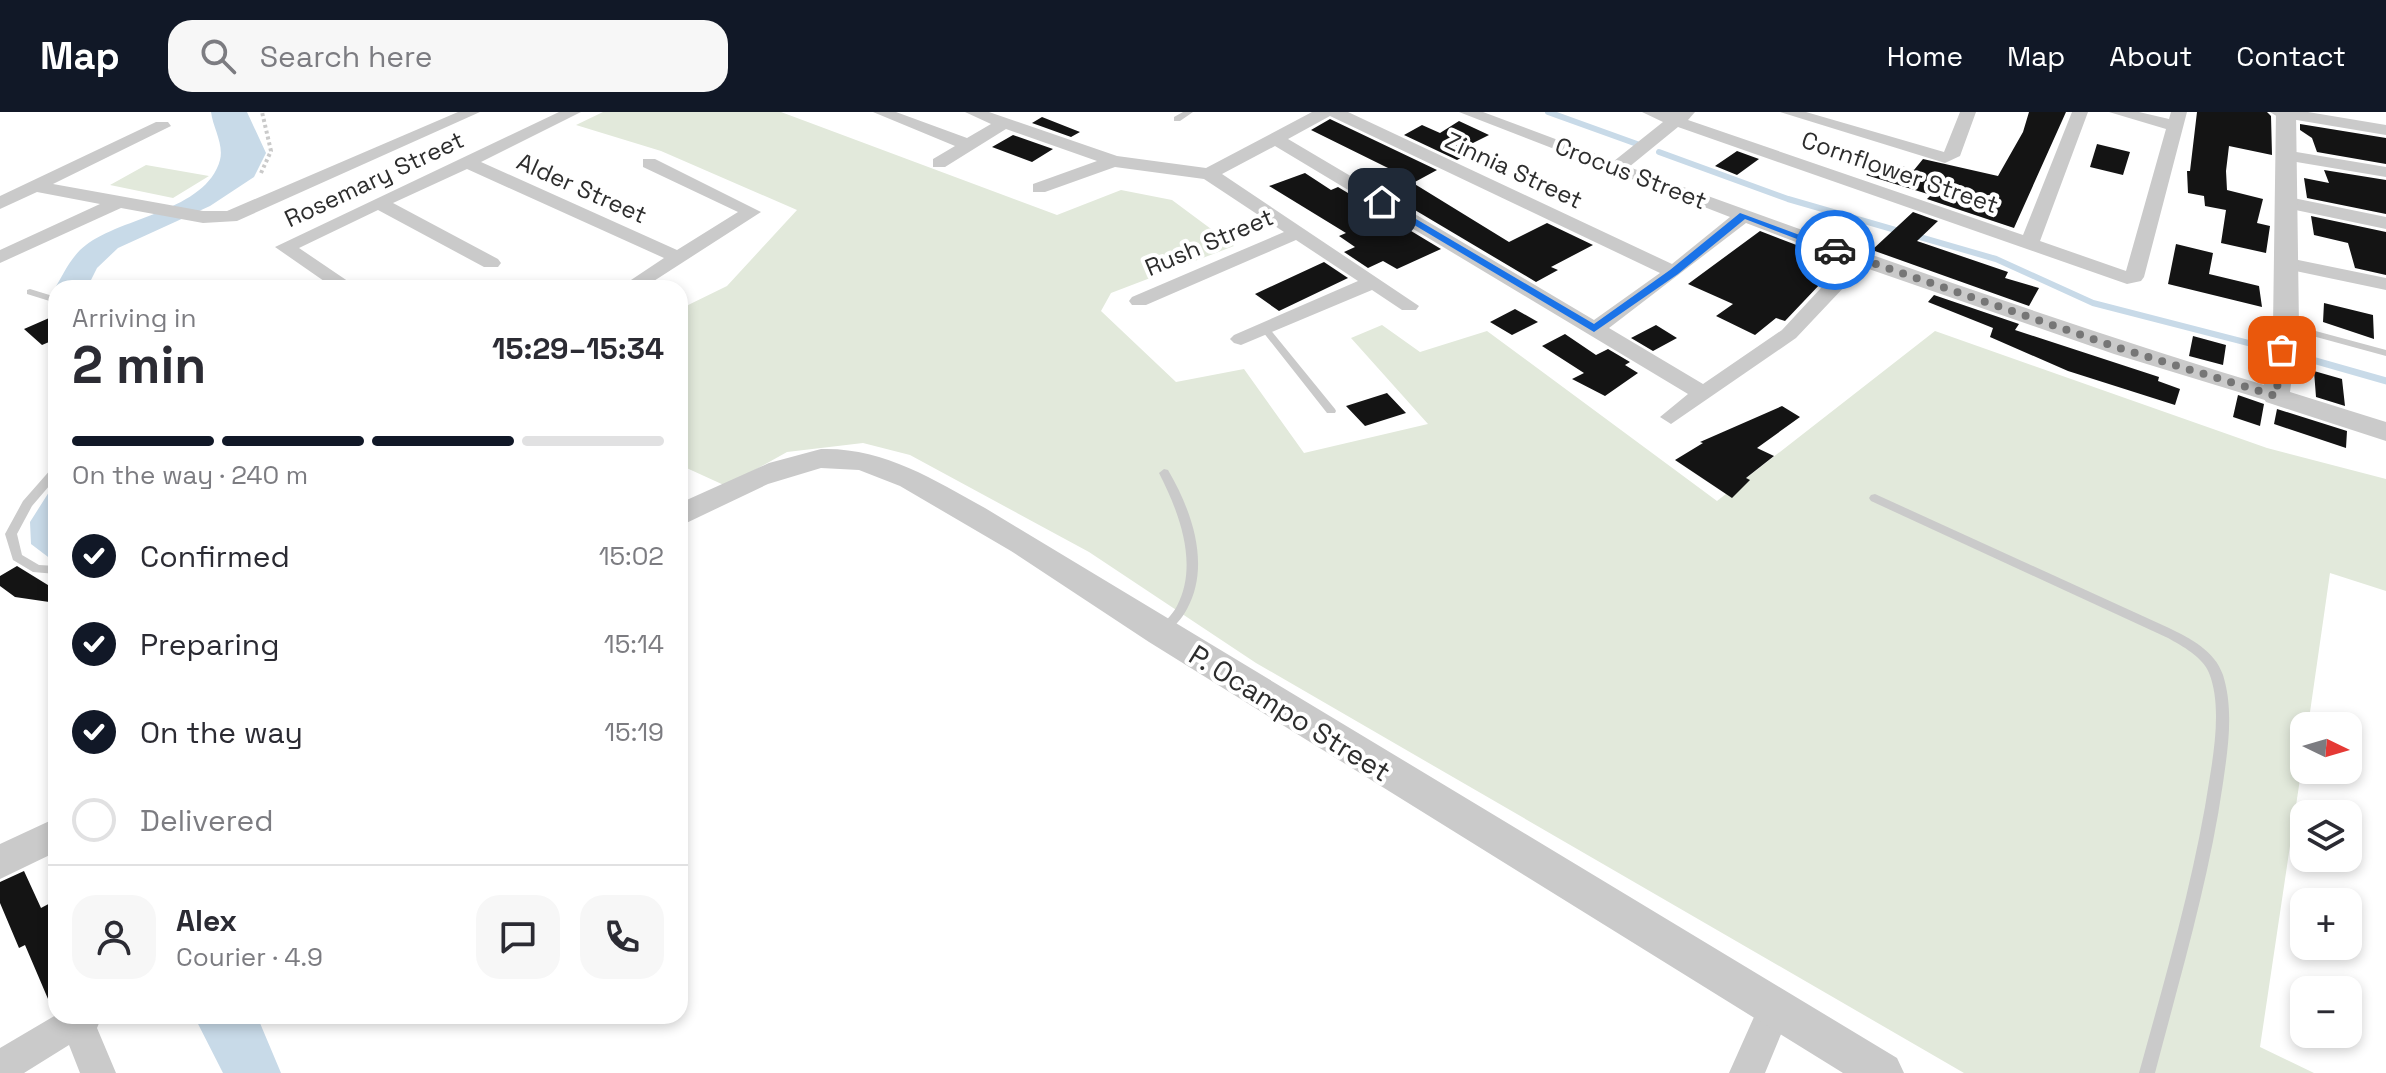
<!DOCTYPE html>
<html lang="en">
<head>
<meta charset="utf-8">
<style>
	:root { --surface:#fff; --page:#f7f7f7; --text:#2b2b33; --muted:#7c7c81; --line:#e1e1e2; --accent:#111827 }
	body { margin:0; font-family:"Space Grotesk",sans-serif; background:var(--page); color:var(--text); height:100vh; display:flex; flex-direction:column; font-size:30px; white-space:nowrap }
	* { box-sizing:border-box; margin:0 }
	p { font-size:26px; color:var(--muted) }
	.icon { flex:none; width:44px; height:44px; fill:none; stroke:currentColor; stroke-width:2; stroke-linecap:round; stroke-linejoin:round }
	.map { position:relative; flex:1; overflow:hidden }
	.details { position:absolute; left:48px; top:168px; width:640px; height:744px; display:flex; flex-direction:column; background:var(--surface); border-radius:24px; box-shadow:0 4px 12px #0003 }
	.details>* { flex:none }
	.needle { width:52px; rotate:95deg }
	.fabs { position:absolute; left:2290px; top:600px; display:grid; gap:16px }
	.fabs a { display:grid; place-items:center; width:72px; height:72px; border-radius:16px; background:var(--surface); box-shadow:0 4px 12px #0003; font-size:40px }
	.pin { position:absolute; display:grid; place-items:center; width:68px; height:68px; color:#fff; margin:-34px; border-radius:16px; box-shadow:0 4px 12px #0006 }
	.courier { position:absolute; display:grid; place-items:center; width:80px; height:80px; margin:-40px; border:6px solid #1a73e8; border-radius:50%; background:#fff; color:#222; box-shadow:0 2px 10px #0007 }
	.summary em { font-style:normal; font-weight:700 }
	.summary div { display:flex; flex-direction:column-reverse }
	.summary { display:flex; align-items:center; justify-content:space-between; height:136px; padding:0 24px }
	h1 { font-size:52px; font-weight:700; line-height:60px }
	.bar { display:grid; grid-template-columns:repeat(4,1fr); gap:12px 8px; align-content:center; height:96px; padding:0 24px }
	.bar i { height:10px; border-radius:6px; background:var(--line) }
	.bar .on { background:var(--accent) }
	.bar p { grid-column:span 4 }
	.line { display:flex; align-items:center; gap:20px; padding:0 24px; border-top:2px solid var(--line) }
	.line div { flex:1 }
	.round { display:grid; place-items:center; flex:none; width:84px; height:84px; border-radius:24px; background:var(--page) }
	ol { padding:0 24px; list-style:none }
	li { display:flex; align-items:center; gap:24px; height:88px }
	li p { margin-inline-start:auto }
	li .icon { padding:8px; border-radius:50%; background:var(--accent); color:#fff; stroke-width:4 }
	li:last-child { color:var(--muted) }
	li i { width:44px; height:44px; border:4px solid var(--line); border-radius:50% }
	header { display:flex; align-items:center; gap:48px; box-sizing:border-box; height:112px; padding:0 40px; background:var(--accent); color:#fff }
	header strong { font-size:38px }
	nav { display:flex; gap:44px; margin-inline-start:auto; font-size:28px }
	.search { width:560px; height:72px; background:var(--page); display:flex; align-items:center; gap:20px; box-sizing:border-box; padding:0 28px; border-radius:24px; color:var(--muted); font-size:30px }
	.map>svg:first-child { display:block }
	.green { fill:#e2e9db }
	.water { fill:#c8dae8 }
	.lines { fill:none; stroke-linecap:round; stroke-linejoin:round }
	.stream-far1 { stroke:#c8dae8; stroke-width:6 }
	.stream { stroke:#c8dae8; stroke-width:7 }
	.building { fill:#141414 }
	.path { stroke:#cacaca; stroke-width:4; stroke-dasharray:3 3; stroke-linecap:butt }
	.service { fill:#cacaca; fill-rule:evenodd }
	.minor { fill:#cacaca; fill-rule:evenodd }
	.tertiary { fill:#cacaca; fill-rule:evenodd }
	.route { fill:#1a73e8 }
	.done { stroke:#767676; stroke-width:8; stroke-dasharray:0 14.4 }
	.labels { text-anchor:middle; dominant-baseline:central; stroke-width:8; stroke-linejoin:round; paint-order:stroke }
	.far-street-label { font-size:24px; fill:#2d2d2d; stroke:#fff }
	.street-label { font-size:28px; fill:#2d2d2d; stroke:#fff }
</style>
</head>
<body>
<header>
<strong>Map</strong>
<div class="search"><svg class="icon" aria-label="search" viewBox="0 0 24 24"><circle cx="10" cy="10" r="6"/><path d="M15 15l6 6"/></svg>Search here</div>
<nav><a>Home</a><a>Map</a><a>About</a><a>Contact</a></nav>
</header>
<div class="map">
<svg width="2386" height="961" viewBox="0 0 2386 961">
	<rect width="100%" height="100%" fill="#fff"/>
	<path class="green" d="M603,0H781L1057,103L1121,78L1172,88L1234,134L1111,181L1101,199L1176,270L1244,257L1304,341L1428,312L1351,226L1382,213L1420,240L1487,219L1717,389L1935,219L2267,336L2386,367V479L2330,461L2308,614H2304V640L2260,935L2314,961H1964L1256,551L1089,440L910,343L863,331L787,340L726,374L680,353V197L727,174L797,98L661,39L576,13Z
		M146,53L209,64L173,86L110,73Z"/>
	<path class="water" d="M211,0H247L266,41L254,65L210,94L118,136L97,156L89,172L95,176L54,178C63,163 71,144 86,133C122,105 206,99 220,48C224,32 213,16 211,0Z
		M56,369V451L31,432L30,410Z
		M194,904H257L281,961H223Z"/>
	<g class="lines">
		<path class="stream-far1" d="M1548,0L1637,32
			M1659,40L1788,87L1996,147L2093,191L2260,234
			M2302,245L2307,246"/>
		<path class="stream" d="M2302,245L2386,269"/>
	</g>
	<path class="building" d="M2029,0H2066L2014,116L1927,87L1931,83L1866,63L1883,48L1914,58L1923,47L1998,64L2023,20Z
		M2197,0H2267L2271,4L2272,43L2229,34L2226,59L2227,78L2263,87L2257,111L2270,114L2266,141L2221,131L2226,98L2205,94L2204,84L2188,81L2187,59H2190Z
		M1042,5L1080,20L1071,25L1032,11Z
		M1330,7L1437,58L1413,71L1509,130L1547,111L1593,133L1551,155L1558,158L1536,170L1361,66L1388,56L1311,18Z
		M1459,9L1489,23L1467,34L1477,38L1457,48L1404,23L1422,13L1440,21Z
		M2300,12L2386,26V52L2317,40L2312,26L2300,18Z
		M1013,23L1053,37L1032,50L992,35Z
		M2097,32L2130,40L2123,63L2090,55Z
		M1737,39L1759,47L1737,63L1715,54Z
		M2324,58L2386,68V102L2307,86L2304,66L2329,71Z
		M1305,61L1331,78L1338,75L1441,137L1397,157L1383,149L1368,156L1344,140L1355,135L1339,124L1346,121L1269,74Z
		M1913,100L1938,109L1917,129L2008,160L2005,166L2039,176L2029,194L1872,138Z
		M2311,104L2386,120V163L2355,156L2348,131L2314,123Z
		M1760,119L1841,150L1785,209L1776,206L1755,223L1716,204L1733,192L1688,172Z
		M2176,132L2213,141L2209,162L2259,174L2262,195L2168,172Z
		M1324,150L1348,166L1279,199L1255,182Z
		M1934,183L2019,212L2015,218L2159,265L2158,269L2180,277L2175,293L2068,259L1990,225L1993,216L1928,190Z
		M2324,191L2373,203L2374,227L2323,210Z
		M1515,197L1538,210L1512,223L1490,210Z
		M56,203V227L42,233L24,217Z
		M1656,213L1677,226L1653,239L1631,226Z
		M1565,222L1596,243L1608,237L1630,250L1625,253L1638,261L1605,284L1572,267L1584,261L1542,234Z
		M2193,224L2226,233L2223,253L2189,244Z
		M2314,259L2342,267L2345,294L2316,285Z
		M1387,281L1406,301L1365,314L1346,294Z
		M2238,283L2264,292L2260,314L2233,305Z
		M1782,294L1800,305L1757,336L1774,344L1746,366L1750,368L1732,386L1675,348L1703,331L1700,330Z
		M2277,297L2347,319L2346,336L2274,312Z
		M17,454L56,478V491L15,485L0,474V464Z
		M24,759L41,796L56,788L54,901L25,833L19,836L0,791V770Z"/>
	<g class="lines">
		<path class="path" d="M261,61L271,39L262,0"/>
		<path class="service" d="M1183,0H1193L1180,9H1174V5Z
			M30,177L56,185V191L27,182V178Z
			M2286,211L2386,238V244L2283,216L2281,214Z
			M1266,215L1269,216L1335,297L1336,299L1335,301H1327L1263,220L1261,218Z
			M56,355V366L32,394L17,422L22,443L39,453L56,454V462L33,460L13,448L5,422L23,389L52,356Z
			M1164,357L1168,358C1192,399 1211,453 1187,497C1182,507 1174,514 1167,522H1159L1157,519C1163,510 1172,504 1177,494C1199,452 1179,400 1159,361Z
			M1875,382L2169,516C2190,526 2215,539 2223,563C2234,598 2228,636 2223,671C2209,769 2180,865 2155,961H2139C2166,863 2195,765 2210,664C2215,634 2221,590 2209,561C2203,545 2182,534 2168,526L1871,389L1869,386L1871,383Z"/>
		<path class="minor" d="M458,0H480L237,109L203,111L121,96L0,151V138L100,92L37,80L0,97V84L156,10H168L171,14L53,72L203,99H227Z
			M559,0H581L481,50L677,138L738,100L643,55V47H655L761,100L643,176H619L664,146L467,57L393,91L498,147L501,151L498,155H484L378,98L299,136L358,176H334L275,135Z
			M873,0H896L967,26L991,12L965,0H989L1117,44L1206,56L1312,0H1348L1672,152L1730,105L1459,0H1483L1614,49L1663,10L1642,0H1695L1688,8L2023,123L2072,0H2088L2040,129L2126,159L2166,17L2109,0H2139L2169,7L2171,0H2187L2144,165L2141,169L2127,172L1678,15L1629,55C1846,135 2063,212 2284,279L2287,284L2284,289H2268L2114,242L1863,155L1796,226L1671,312L1660,305L1688,282L1275,34L1222,62L1419,194L1416,198H1402L1372,178L1241,233L1234,231L1230,227L1234,223L1358,169L1296,128L1146,193H1132L1129,189L1132,185L1284,120L1204,67L1115,55L1045,80H1033V72L1097,49L1006,17L945,55H933V47L955,34ZM1330,4L1660,161L1594,208L1288,27ZM1746,111L1846,149L1782,218L1703,272L1609,216Z
			M1780,0H1806L1944,40L1960,0H1976L1960,44L1945,51Z
			M2270,0H2308L2386,13V23L2278,5Z
			M2285,38L2386,55V65L2279,47V39Z
			M2284,84L2386,105V117L2277,94L2275,90Z
			M2284,145L2386,166V178L2277,155L2274,151L2277,147Z
			M1774,882L1786,887L1791,898L1765,961H1729L1762,887Z
			M56,903L102,904L97,916L116,961H80L69,933L24,961H0V936Z"/>
		<path class="tertiary" d="M2276,0H2296L2299,214L2290,280L2386,310V329L2266,290L2262,284L2273,214Z
			M821,337C882,335 933,367 985,396L1897,946L1904,961H1843L1149,530L1011,439L900,374L859,358L821,356L768,372L680,414V391L769,351Z
			M56,706V740L0,767V732Z"/>
	</g>
	<path class="route" d="M1382,87L1594,212L1670,158L1740,101L1840,138L1831,140L1745,107L1678,162L1594,220L1379,92Z"/>
	<g class="lines">
		<path class="done" d="M1835,138L2122,237L2276,284L2282,238"/>
	</g>
	<g class="labels">
		<g class="far-street-label">
			<text transform="translate(1514 58) rotate(25)">Zinnia Street</text>
			<text transform="translate(1900 60) rotate(19)">Cornflower Street</text>
			<text transform="translate(1631 61) rotate(21)">Crocus Street</text>
			<text transform="translate(374 67) rotate(-25)">Rosemary Street</text>
			<text transform="translate(582 76) rotate(24)">Alder Street</text>
			<text transform="translate(1209 130) rotate(-23)">Rush Street</text>
		</g>
		<g class="street-label">
			<text transform="translate(1290 601) rotate(32)">P. Ocampo Street</text>
		</g>
	</g>
</svg>
<div class="fabs">
<a><svg class="needle" viewBox="-14 -14 28 28"><path d="M0-13l5 13h-10z" fill="#e53935"/><path d="M0 13l5-13h-10z" fill="#7c7c81"/></svg></a>
<a><svg class="icon" aria-label="layers" viewBox="0 0 24 24"><path d="M12 4l9 5-9 5-9-5zM3 14l9 5 9-5"/></svg></a>
<a>+</a>
<a>−</a>
</div>
<div class="pin" style="left:2282px;top:238px;background:#ea580c"><svg class="icon" aria-label="bag" viewBox="0 0 24 24"><path d="M5 8h14l-1 12H6zM9 8a3 3 0 0 1 6 0"/></svg></div>
<div class="pin" style="left:1382px;top:90px;background:#1f2937"><svg class="icon" aria-label="home" viewBox="0 0 24 24"><path d="M3 11l9-7 9 7M6 9v11h12V9"/></svg></div>
<div class="courier" style="left:1835px;top:138px"><svg class="icon" aria-label="car" viewBox="0 0 24 24"><path d="M5 17H2v-5l4-1 3-4h7l3 4 3 1v5h-3M9 17h6M6 11h13"/><circle cx="7" cy="17" r="2"/><circle cx="17" cy="17" r="2"/></svg></div>
<section class="details">
<div class="summary"><div><h1>2 min</h1><p>Arriving in</p></div><em>15:29–15:34</em></div>
<div class="bar"><i class="on"></i><i class="on"></i><i class="on"></i><i></i><p>On the way · 240 m</p></div>
<ol>
<li><svg class="icon" aria-label="check" viewBox="0 0 24 24"><path d="M5 12l5 5 9-10"/></svg>Confirmed<p>15:02</p></li>
<li><svg class="icon" aria-label="check" viewBox="0 0 24 24"><path d="M5 12l5 5 9-10"/></svg>Preparing<p>15:14</p></li>
<li><svg class="icon" aria-label="check" viewBox="0 0 24 24"><path d="M5 12l5 5 9-10"/></svg>On the way<p>15:19</p></li>
<li><i></i>Delivered</li>
</ol>
<div class="line" style="height:144px"><a class="round"><svg class="icon" aria-label="person" viewBox="0 0 24 24"><circle cx="12" cy="8" r="4"/><path d="M4 21q1-7 8-7t8 7"/></svg></a><div><b>Alex</b><p>Courier · 4.9</p></div><a class="round"><svg class="icon" aria-label="chat" viewBox="0 0 24 24"><path d="M4 5h16v11H9l-5 4z"/></svg></a><a class="round"><svg class="icon" aria-label="phone" viewBox="0 0 24 24"><path d="M5 4h4l2 5-3 2q2 4 5 5l2-3 5 2v4C11 20 4 13 5 4z"/></svg></a></div>
</section>
</div>
</body>
</html>
